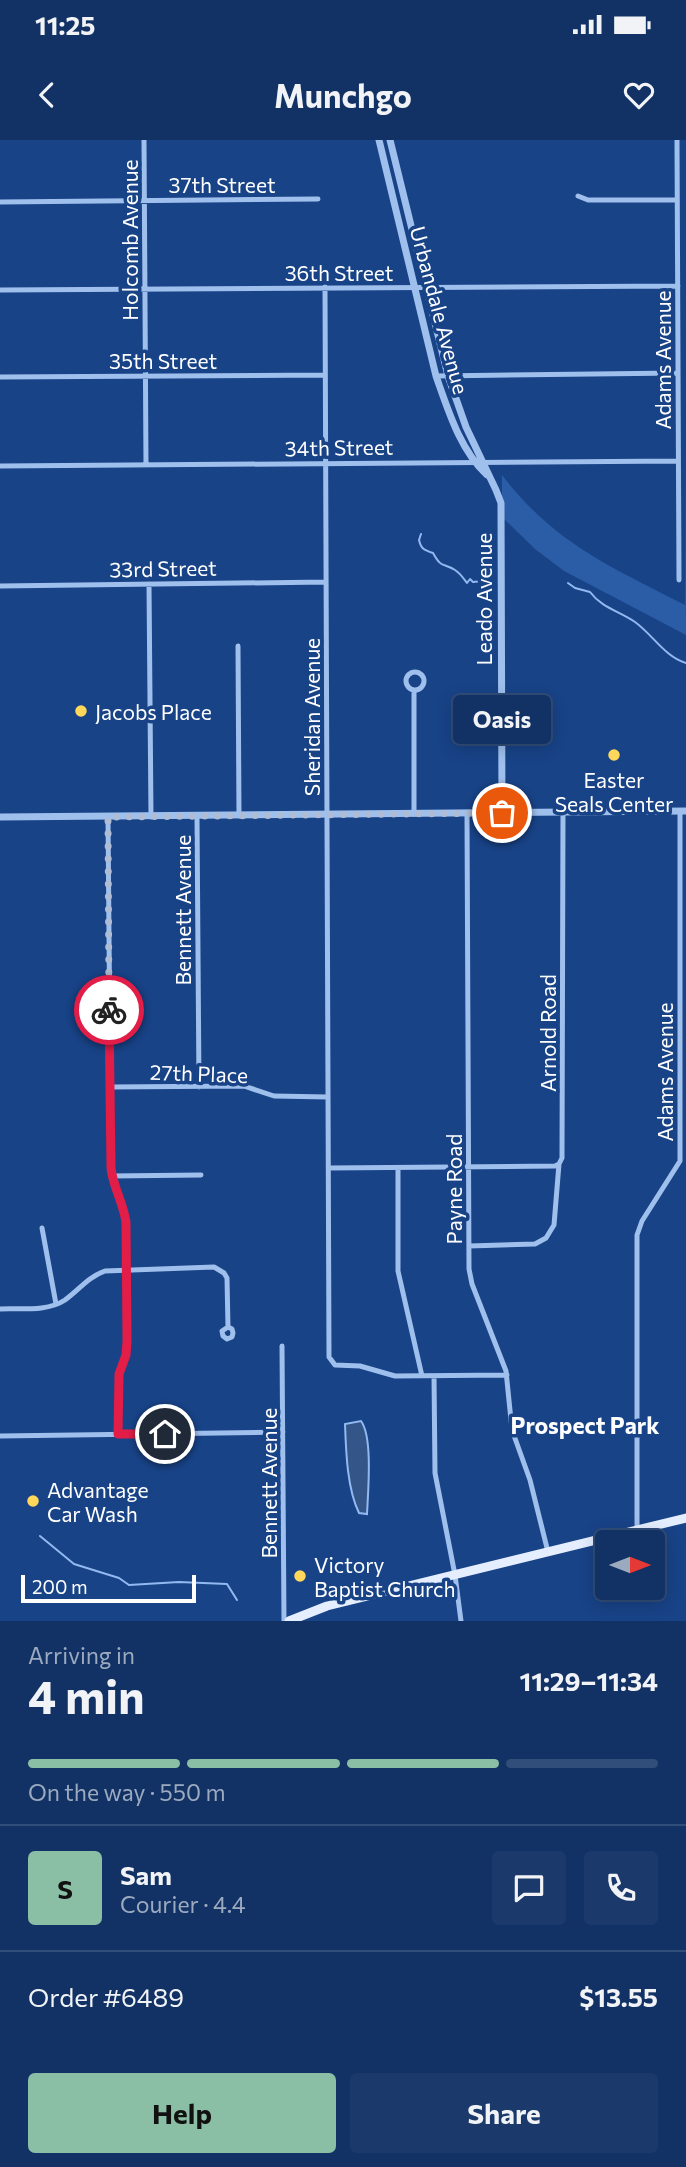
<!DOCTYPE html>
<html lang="en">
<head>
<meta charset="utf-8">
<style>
	:root { --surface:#123265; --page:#1b3a6b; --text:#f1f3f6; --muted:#9caabf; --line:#314d79; --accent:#8abfa5 }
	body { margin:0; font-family:Commissioner,sans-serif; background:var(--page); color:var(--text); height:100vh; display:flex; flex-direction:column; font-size:26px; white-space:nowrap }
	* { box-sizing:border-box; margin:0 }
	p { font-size:23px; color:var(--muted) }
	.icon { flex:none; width:38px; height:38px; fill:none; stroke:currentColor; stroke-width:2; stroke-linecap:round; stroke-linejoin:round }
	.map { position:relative; height:1481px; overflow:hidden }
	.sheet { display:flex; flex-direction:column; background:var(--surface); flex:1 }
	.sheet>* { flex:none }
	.needle { width:46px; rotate:90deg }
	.controls { position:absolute; left:595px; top:1390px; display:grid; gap:14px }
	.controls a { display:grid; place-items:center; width:70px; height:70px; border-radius:7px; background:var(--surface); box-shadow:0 4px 18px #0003,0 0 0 2px var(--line); font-size:35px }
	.scale { position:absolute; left:21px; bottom:18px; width:175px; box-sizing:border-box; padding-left:7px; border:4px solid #fff; border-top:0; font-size:19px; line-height:24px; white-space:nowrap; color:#fff; -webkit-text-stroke:5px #184387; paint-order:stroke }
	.pin { position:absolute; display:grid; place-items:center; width:60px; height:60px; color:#fff; margin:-30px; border:4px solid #fff; border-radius:50%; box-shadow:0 2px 7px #0007 }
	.courier { position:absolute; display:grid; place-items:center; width:70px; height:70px; margin:-35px; border:5px solid #e11d48; border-radius:50%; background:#fff; color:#222; box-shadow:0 2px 9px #0007 }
	.bubble { position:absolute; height:49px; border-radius:7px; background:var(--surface); box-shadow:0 4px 18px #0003,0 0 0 2px var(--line); font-size:23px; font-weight:700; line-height:49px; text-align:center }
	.headline em { font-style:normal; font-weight:700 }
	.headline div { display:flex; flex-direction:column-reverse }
	.headline { display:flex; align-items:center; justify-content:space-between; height:119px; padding:0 28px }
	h1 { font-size:46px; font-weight:700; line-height:52px }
	.bar { display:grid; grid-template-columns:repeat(4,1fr); gap:10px 7px; align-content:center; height:84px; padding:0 28px }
	.bar i { height:9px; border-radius:5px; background:var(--line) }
	.bar .active { background:var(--accent) }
	.bar p { grid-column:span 4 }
	.line { display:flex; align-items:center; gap:18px; padding:0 28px; border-top:2px solid var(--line) }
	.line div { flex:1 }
	.round { display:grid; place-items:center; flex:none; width:74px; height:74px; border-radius:7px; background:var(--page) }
	.action { display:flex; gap:14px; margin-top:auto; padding:14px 28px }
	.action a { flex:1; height:80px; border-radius:7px; background:var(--accent); color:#111; font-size:28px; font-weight:700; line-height:80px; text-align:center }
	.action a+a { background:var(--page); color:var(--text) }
	.status { display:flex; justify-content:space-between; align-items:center; height:49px; padding:0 35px; background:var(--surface); direction:ltr }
	.status svg { height:19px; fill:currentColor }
	header { display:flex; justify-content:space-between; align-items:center; height:91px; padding:0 28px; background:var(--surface); font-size:32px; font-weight:700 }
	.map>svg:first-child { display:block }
	.green { fill:#2b5ca6 }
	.water { fill:#345588; stroke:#92b9f0; stroke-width:2 }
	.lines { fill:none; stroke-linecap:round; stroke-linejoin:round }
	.stream { stroke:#92b9f0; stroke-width:2 }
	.minor { stroke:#9fbfed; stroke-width:5 }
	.tertiary { stroke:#9fbfed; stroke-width:7 }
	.primary { stroke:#e5eeff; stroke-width:9 }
	.done { stroke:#aebdd5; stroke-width:7; stroke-dasharray:0 12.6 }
	.route { stroke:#e11d48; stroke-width:9 }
	.poi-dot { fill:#ffd85b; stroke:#184387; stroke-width:2.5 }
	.labels { text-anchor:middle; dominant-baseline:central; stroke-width:7; stroke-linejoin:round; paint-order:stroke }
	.street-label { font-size:21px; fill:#fff; stroke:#184387 }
	.poi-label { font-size:21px; fill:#fff; stroke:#184387; text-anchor:start }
	.neighbourhood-label { font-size:23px; font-weight:bold; fill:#fff; stroke:#184387 }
</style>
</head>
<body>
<div class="status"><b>11:25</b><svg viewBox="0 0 49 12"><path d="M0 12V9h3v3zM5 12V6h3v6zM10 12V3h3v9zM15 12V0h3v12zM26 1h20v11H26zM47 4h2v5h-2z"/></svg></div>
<header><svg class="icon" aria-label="back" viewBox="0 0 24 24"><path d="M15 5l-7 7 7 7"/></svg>Munchgo<svg class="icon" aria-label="heart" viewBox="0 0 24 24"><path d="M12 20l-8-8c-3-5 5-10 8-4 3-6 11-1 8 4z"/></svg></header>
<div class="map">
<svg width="686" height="1481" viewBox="0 0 686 1481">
	<rect width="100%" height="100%" fill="#184387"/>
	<path class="green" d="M685,307L686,495L564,431L535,409L502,377V335C554,403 611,427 685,465Z"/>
	<path class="water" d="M361,1281C373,1297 368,1352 367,1374L359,1373C347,1349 346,1311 345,1284Z"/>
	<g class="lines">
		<path class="stream" d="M421,394L419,400C421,409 424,410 433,413C442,429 442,422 455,430C460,433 464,439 467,443L470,439L473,442C481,441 484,440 490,445
			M568,443L575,448L590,452C602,468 619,471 635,482C652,494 665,517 686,523
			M40,1396L74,1424L119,1438L129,1445L179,1442L227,1444L237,1460"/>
		<path class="minor" d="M144,0L146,325
			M677,0L679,440
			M578,56L588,60H677
			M0,62L318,59
			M325,147L329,1217L335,1225L360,1226L395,1236L507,1235
			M0,150L678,146
			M436,236L678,233
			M0,237L325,235
			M0,326L678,321
			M149,444L151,677
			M0,446L326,442
			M238,506L239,676
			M406 541a9 9 0 1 1 18 0a9 9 0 1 1-18 0Z
			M414,550V674
			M467,673L469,1129L472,1144L506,1231L512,1290L530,1340L548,1412
			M108,677L111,1028C113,1047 123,1062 126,1082L127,1201L126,1215L119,1234L118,1295
			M197,677L199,947
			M110,947L244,946L274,956L328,957
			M329,1028L555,1026L559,1024
			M398,1028V1131L422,1236
			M111,1036L201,1035
			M42,1088L56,1164
			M469,1106L535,1104L546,1098L554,1085L559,1024L562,1018L563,672
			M0,1169C20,1168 47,1172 65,1160C79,1150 88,1137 105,1131L214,1127L224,1133L227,1138L228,1187L232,1189L233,1193L232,1197L227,1199L223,1196L222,1191L228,1187
			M282,1206L284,1481
			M434,1236L435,1333L455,1435L461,1481
			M0,1296L283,1292
			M637,1391V1095L642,1081L680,1021V671"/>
		<path class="tertiary" d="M379,0L436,236C448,270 460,310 487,335
			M390,0L448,236L466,287L496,350L501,363L502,673
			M0,677L686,671"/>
		<path class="primary" d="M289,1481L327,1466L686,1378"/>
	</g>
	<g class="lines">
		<path class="done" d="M109,870L108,677L502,673"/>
		<path class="route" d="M109,870L111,1028C113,1047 123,1062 126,1082L127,1201L126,1215L119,1234L118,1294H165"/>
	</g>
	<g class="poi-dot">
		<circle cx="81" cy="571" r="7"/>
		<circle cx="614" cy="615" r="7"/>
		<circle cx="33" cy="1361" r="7"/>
		<circle cx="300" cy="1436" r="7"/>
	</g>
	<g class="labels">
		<g class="street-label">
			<text x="222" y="44">37th Street</text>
			<text transform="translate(129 100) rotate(-90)">Holcomb Avenue</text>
			<text x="339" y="132">36th Street</text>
			<text transform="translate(440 170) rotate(75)">Urbandale Avenue</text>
			<text x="163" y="220">35th Street</text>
			<text transform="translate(662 220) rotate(-90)">Adams Avenue</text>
			<text transform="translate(339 307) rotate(-1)">34th Street</text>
			<text transform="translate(163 428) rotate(-1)">33rd Street</text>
			<text transform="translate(483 459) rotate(-90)">Leado Avenue</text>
			<text transform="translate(311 577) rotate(-90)">Sheridan Avenue</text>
			<text transform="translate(182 770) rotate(-90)">Bennett Avenue</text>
			<text transform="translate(547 893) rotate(-90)">Arnold Road</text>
			<text transform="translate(664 932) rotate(-90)">Adams Avenue</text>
			<text transform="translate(199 933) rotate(2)">27th Place</text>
			<text transform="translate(453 1049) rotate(-90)">Payne Road</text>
			<text transform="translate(268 1343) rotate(-90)">Bennett Avenue</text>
		</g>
		<g class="poi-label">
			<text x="95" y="571">Jacobs Place</text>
			<text x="614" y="639" text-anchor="middle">Easter<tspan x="614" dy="24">Seals Center</tspan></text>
			<text x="47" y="1349">Advantage<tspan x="47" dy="24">Car Wash</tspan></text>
			<text x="314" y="1424">Victory<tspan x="314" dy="24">Baptist Church</tspan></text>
		</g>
		<g class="neighbourhood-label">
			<text x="585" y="1285">Prospect Park</text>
		</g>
	</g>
</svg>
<div class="controls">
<a><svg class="needle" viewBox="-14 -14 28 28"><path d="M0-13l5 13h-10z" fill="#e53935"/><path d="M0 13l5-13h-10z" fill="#9caabf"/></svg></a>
</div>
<div class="scale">200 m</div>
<div class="pin" style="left:502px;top:673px;background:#ea580c"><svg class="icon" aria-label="bag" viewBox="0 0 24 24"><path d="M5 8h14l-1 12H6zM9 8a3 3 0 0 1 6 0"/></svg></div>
<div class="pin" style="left:165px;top:1294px;background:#1f2937"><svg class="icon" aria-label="home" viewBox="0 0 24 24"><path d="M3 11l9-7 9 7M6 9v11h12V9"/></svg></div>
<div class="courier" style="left:109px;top:870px"><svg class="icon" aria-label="bike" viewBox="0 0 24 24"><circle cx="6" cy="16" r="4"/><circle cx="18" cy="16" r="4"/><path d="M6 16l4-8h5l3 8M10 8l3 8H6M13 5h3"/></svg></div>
<div class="bubble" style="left:453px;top:555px;width:98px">Oasis</div>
</div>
<section class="sheet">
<div class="headline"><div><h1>4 min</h1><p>Arriving in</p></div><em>11:29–11:34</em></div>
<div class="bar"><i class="active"></i><i class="active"></i><i class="active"></i><i></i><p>On the way · 550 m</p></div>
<div class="line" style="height:126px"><b class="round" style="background:var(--accent);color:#111">S</b><div><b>Sam</b><p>Courier · 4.4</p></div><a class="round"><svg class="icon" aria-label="chat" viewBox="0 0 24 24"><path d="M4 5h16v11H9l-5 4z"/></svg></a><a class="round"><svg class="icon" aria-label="phone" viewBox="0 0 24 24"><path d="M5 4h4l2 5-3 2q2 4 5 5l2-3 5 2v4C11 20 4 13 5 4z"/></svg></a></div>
<div class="line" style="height:91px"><div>Order #6489</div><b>$13.55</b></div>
<div class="action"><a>Help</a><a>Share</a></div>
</section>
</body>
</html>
